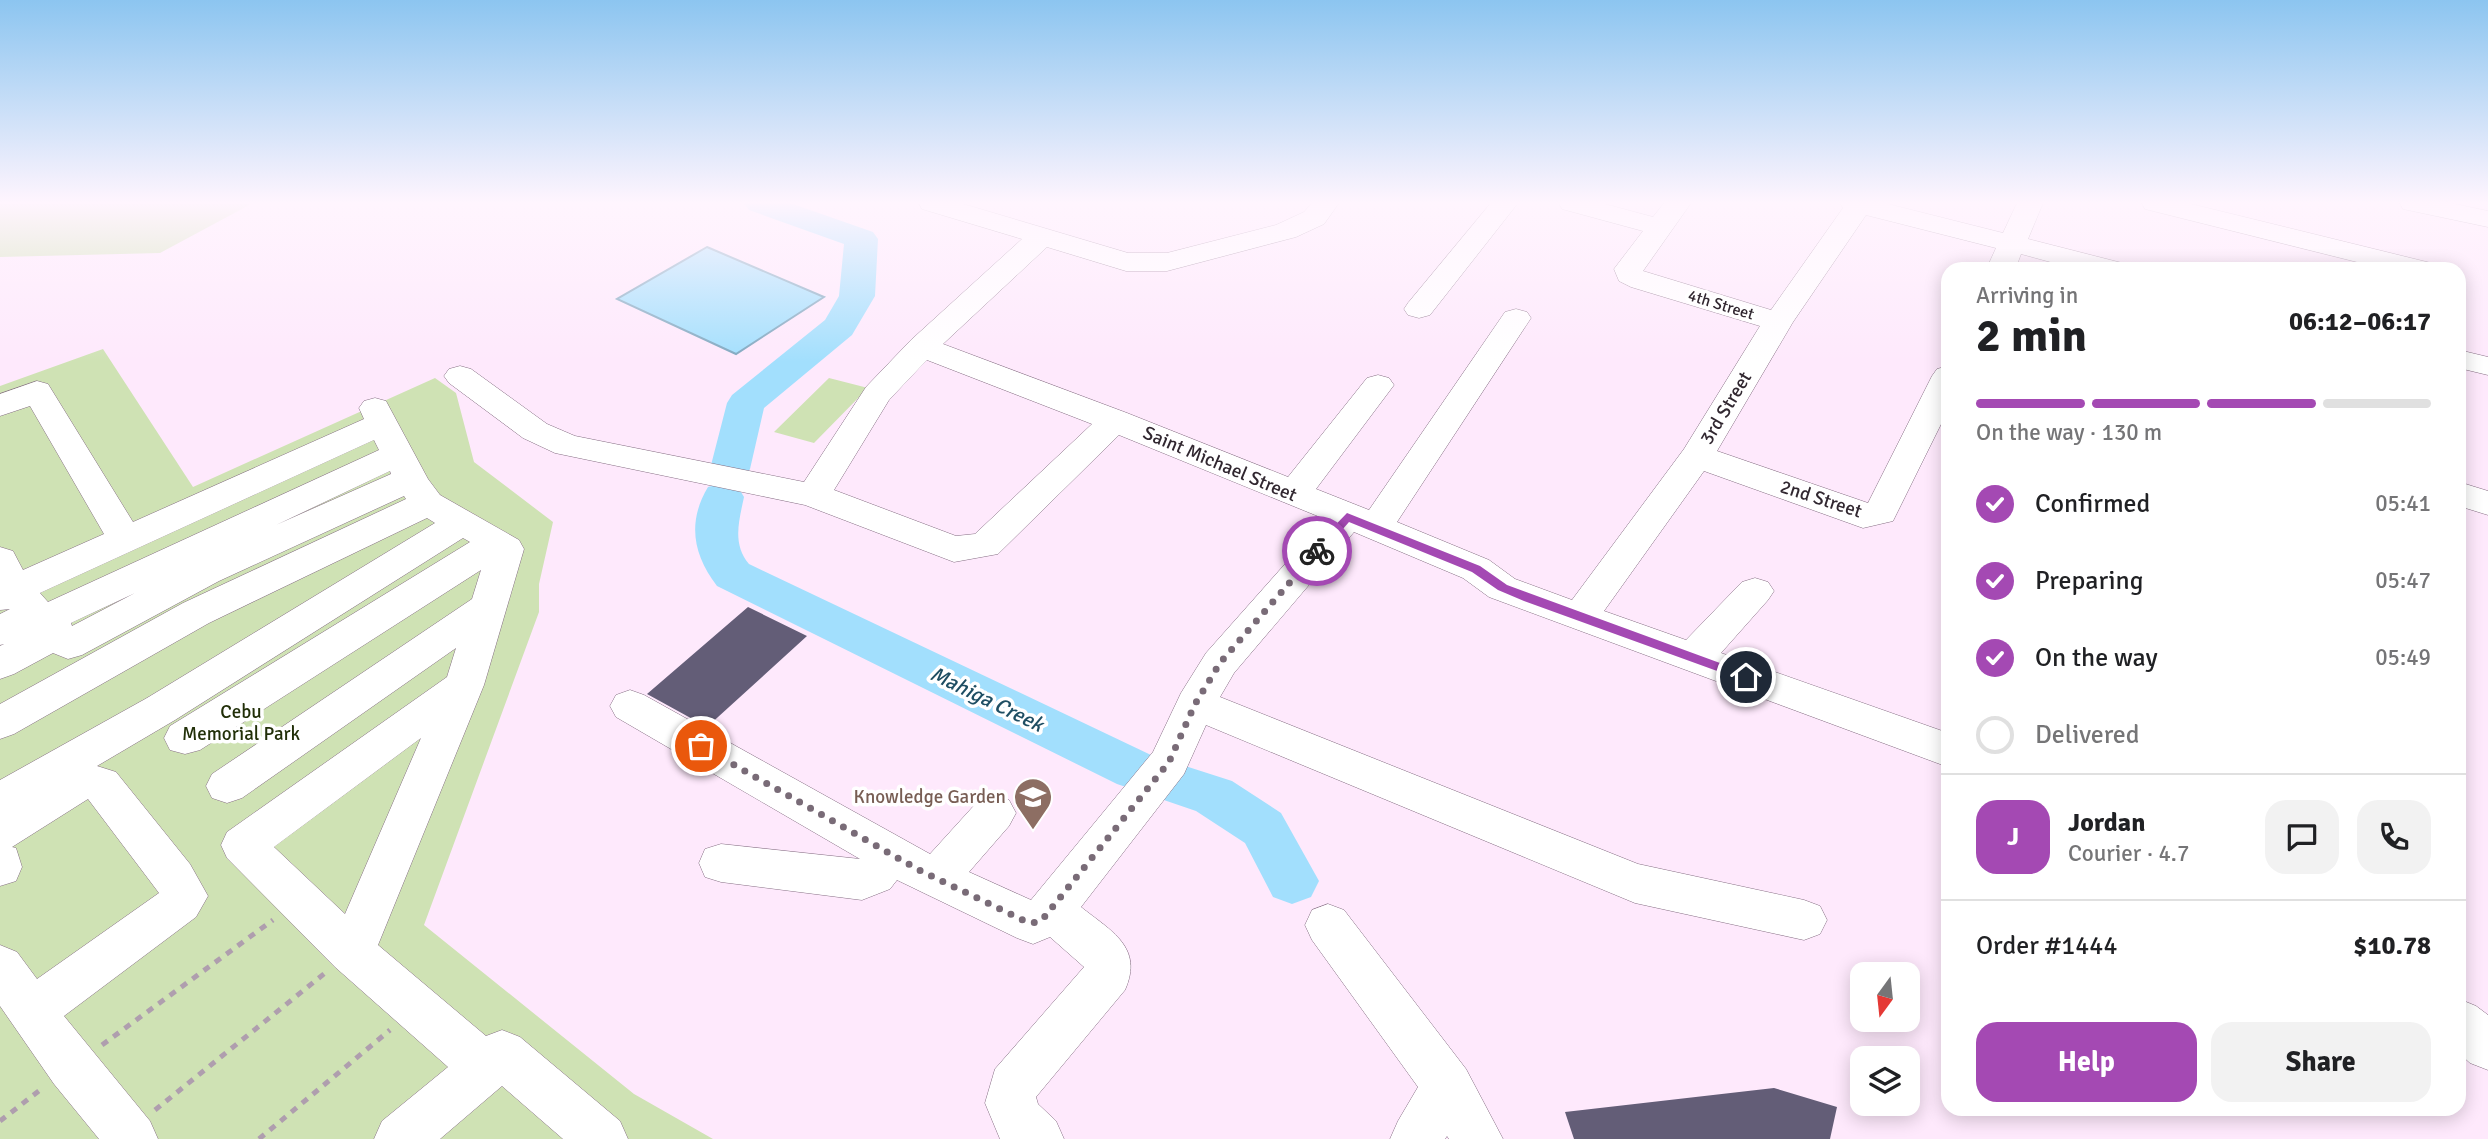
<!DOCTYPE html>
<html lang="en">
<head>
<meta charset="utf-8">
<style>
	:root { --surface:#fff; --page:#f2f2f2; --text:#202124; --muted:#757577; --line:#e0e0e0; --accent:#a449b3 }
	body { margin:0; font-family:Signika,sans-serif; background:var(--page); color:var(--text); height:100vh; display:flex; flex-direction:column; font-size:26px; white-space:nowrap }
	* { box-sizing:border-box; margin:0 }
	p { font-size:23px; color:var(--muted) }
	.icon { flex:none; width:38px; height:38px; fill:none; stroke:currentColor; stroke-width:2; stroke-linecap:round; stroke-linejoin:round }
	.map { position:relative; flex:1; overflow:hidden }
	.sheet { position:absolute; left:1941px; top:262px; width:525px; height:854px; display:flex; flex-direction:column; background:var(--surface); border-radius:21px; box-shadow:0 4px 18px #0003 }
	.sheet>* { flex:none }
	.needle { width:46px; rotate:195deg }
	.fabs { position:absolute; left:1850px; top:962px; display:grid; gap:14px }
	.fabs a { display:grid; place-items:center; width:70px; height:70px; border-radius:14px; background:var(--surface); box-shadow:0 4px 18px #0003; font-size:35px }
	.pin { position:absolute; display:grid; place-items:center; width:60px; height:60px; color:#fff; margin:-30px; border:4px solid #fff; border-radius:50%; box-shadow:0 2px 7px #0007 }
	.courier { position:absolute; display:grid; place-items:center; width:70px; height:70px; margin:-35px; border:5px solid #a449b3; border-radius:50%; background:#fff; color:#222; box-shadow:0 2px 9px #0007 }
	.overview em { font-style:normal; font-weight:700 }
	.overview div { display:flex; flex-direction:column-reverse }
	.overview { display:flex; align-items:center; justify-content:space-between; height:119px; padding:0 35px }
	h1 { font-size:46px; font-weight:700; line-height:52px }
	.bar { display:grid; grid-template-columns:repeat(4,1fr); gap:10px 7px; align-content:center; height:84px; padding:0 35px }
	.bar i { height:9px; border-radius:5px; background:var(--line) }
	.bar .selected { background:var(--accent) }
	.bar p { grid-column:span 4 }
	.line { display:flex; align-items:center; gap:18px; padding:0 35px; border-top:2px solid var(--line) }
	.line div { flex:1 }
	.round { display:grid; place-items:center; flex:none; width:74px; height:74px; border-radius:21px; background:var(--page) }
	ol { padding:0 35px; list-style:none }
	li { display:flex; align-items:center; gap:21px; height:77px }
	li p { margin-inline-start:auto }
	li .icon { padding:7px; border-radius:50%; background:var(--accent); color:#fff; stroke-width:4 }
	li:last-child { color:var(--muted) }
	li i { width:38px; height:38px; border:4px solid var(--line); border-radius:50% }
	.action { display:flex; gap:14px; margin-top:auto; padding:14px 35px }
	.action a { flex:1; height:80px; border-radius:21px; background:var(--accent); color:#fff; font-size:28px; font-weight:700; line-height:80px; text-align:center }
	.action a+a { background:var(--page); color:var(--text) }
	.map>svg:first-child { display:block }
	.green { fill:#cfe2b4 }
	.water { fill:#a2dffd; stroke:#80a8c0; stroke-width:2 }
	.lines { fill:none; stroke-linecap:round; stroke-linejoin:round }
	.river { fill:#a2dffd; fill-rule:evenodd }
	.building { fill:#635d77 }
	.minor-casing { stroke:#856e83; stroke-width:1 }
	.path { stroke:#af9eae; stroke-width:5; stroke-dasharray:7 7; stroke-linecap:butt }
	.minor { fill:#fff; fill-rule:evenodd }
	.route { fill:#a449b3 }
	.done { stroke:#796b77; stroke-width:7; stroke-dasharray:0 12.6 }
	.labels { text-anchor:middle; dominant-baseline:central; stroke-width:7; stroke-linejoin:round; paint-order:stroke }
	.far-street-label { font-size:16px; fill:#312730; stroke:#fff }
	.street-label { font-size:19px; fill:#312730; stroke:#fff }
	.park-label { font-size:19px; fill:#212f08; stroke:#fff }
	.education-label { font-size:19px; fill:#785e54; stroke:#fff; text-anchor:end }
	.water-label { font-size:21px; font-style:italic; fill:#1e4e63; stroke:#fff }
</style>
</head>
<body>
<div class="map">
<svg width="2488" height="1139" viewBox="0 0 2488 1139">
	<rect width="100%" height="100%" fill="#fee9fc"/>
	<path class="green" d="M0,203H253L160,253L0,257Z
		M103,349L193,487L435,378L456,393L474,462L553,522L539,584V612L424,925L634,1094L713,1139H0V386Z
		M829,378L868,388L814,443L774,432Z"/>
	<path class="water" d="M707,247L824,297L736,354L617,299Z"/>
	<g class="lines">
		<path class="river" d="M744,203H790L873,232L878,239L875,296L852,335L764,408L750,469L744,478L730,482L716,478L710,469L727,403L732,395L825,320L839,296L844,244L749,210Z
			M723,483L738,487L744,497C739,521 732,544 749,564L1151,755L1232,781L1281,813L1319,881L1311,897L1292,904L1273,897L1245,843L1196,811L1117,784L717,586C693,555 687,522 708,487Z"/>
	</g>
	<path class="building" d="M748,607L807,636L707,727L647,694Z
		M1774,1088L1837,1107L1830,1139H1574L1565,1112Z"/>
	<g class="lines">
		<defs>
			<path id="minor" d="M919,203H960L1128,253H1167L1276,225L1304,212L1312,203H1339L1324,224L1296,237L1167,271H1126L1047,247L943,344L1127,413L1288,477L1367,378L1378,375L1389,378L1394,385L1316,489L1369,510L1505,312L1516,309L1527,312L1531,318L1397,522L1489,560L1515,579L1572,600L1684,449L1760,326L1631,287L1619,281L1614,269L1643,231L1562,209L1559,203H1601L1653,217L1664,203H1691L1643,271L1771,310L1843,208L1840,203H1884L2003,233L2017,203H2043L2028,239L2126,264L2130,270H2080L2021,254L2015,270H1986L1996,248L1866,215L1793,322L1717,451L1868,503L1932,376L1937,369L1948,366V410L1893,521L1863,528L1704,471L1604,611L1686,640L1742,582L1755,578L1768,582L1774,591L1768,600L1721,653L1948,733V767L1489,597L1463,578L1354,532L1234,673L1220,697L1638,864L1804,900L1820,906L1827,920L1820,934L1804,940L1635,903L1206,725L1184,774L1081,907C1111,931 1144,947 1125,990L1036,1097L1038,1104L1056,1121L1064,1139H1000L985,1103L995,1069L1084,967L1050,937L1033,944L1017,938L897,880L890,889L862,900L721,882L705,877L699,863L705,849L721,844L860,859L616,717L610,706L616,695L630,690L644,695L930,854L979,800L994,795L1009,800L1016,813L1009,826L969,872L1031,900L1153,752L1181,693L1206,653L1325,519L1119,435L998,554L954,562L805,505L555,453L523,438L449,383L444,376L449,369L460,366L471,369L547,424L575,436L804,482L866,387L911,340L1022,239L922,209ZM927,360L1092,424L975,534L956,536L834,490L889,400Z
				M1491,203H1518L1430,315L1419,318L1408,315L1404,309L1408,303Z
				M2142,203H2187L2435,264L2439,270H2389L2145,209Z
				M2400,203H2450L2488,211V227L2403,209Z
				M2459,350L2488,357V375L2459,368Z
				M37,381L48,384L133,522L364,419L359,408L364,401L375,398L386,401L428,479L440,495L519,540L524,549L484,685L378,945L486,1036L502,1030L520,1037L620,1121L628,1139H563L502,1086L440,1139H374L382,1121L448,1067L335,967L227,858L221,845L227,832L447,677L456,648L242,798L227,803L212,798L206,786L212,774L472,599L481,570L200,750L185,754L170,750L164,738L170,726L470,542L463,538L175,720L97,766L116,772L190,864L208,896L196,917L64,1016L150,1121L158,1139H99L54,1084L0,1006V945L17,952L37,979L159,893L88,799L12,847L16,848L22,867L16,881L0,886V780L147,698L435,523L427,518L209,623L14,734L0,739V704L183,603L406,499L404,496L219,581L82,655L68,659L53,653L14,674L0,679V646L4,644L0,645V614L10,609L0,610V547L13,551L23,570L104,534L30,406L0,416V394ZM374,440L379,450L48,602L40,593ZM390,471L391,474L276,525ZM135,593L72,626L71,623ZM421,738L345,914L274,847Z
				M2459,482L2488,491V515L2459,506Z
				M1328,904L1344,910L1466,1069L1503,1139H1449L1447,1136L1445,1139H1390L1398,1121L1418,1087L1312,940L1305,925L1312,910Z
				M2459,999L2476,1006L2488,1015V1070L2470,1063L2459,1053Z"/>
		</defs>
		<use href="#minor" class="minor-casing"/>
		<path class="path" d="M102,1045L273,920
			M155,1110L325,973
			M0,1121L44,1087
			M259,1139L390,1030"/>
		<use href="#minor" class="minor"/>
	</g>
	<linearGradient id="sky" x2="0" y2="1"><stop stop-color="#8cc5f0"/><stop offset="0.56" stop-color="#fff5fe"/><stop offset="1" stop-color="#fff5fe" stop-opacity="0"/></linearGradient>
	<rect width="2488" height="362" fill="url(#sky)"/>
	<path class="route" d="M1347,513L1480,566L1507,585L1750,674L1752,677L1746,682L1742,680L1524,601L1498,590L1472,572L1349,522L1321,554H1313V548Z"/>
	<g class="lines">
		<path class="done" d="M701,746L919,870L1025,921L1033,923L1042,920L1169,762L1195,704L1220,663L1317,551"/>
	</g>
	<defs>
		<symbol id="school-pin" viewBox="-11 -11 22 30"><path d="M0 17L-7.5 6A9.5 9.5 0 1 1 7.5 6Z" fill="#8d6e63" stroke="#fff"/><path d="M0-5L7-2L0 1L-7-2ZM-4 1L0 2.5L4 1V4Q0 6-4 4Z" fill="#fff"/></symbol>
	</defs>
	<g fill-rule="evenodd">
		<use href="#school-pin" x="1011" y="775" width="44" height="60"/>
	</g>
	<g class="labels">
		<g class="far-street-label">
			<text transform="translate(1721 305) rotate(17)">4th Street</text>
		</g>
		<g class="street-label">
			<text transform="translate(1726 408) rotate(-59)">3rd Street</text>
			<text transform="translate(1220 464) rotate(23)">Saint Michael Street</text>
			<text transform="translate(1821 499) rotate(18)">2nd Street</text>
		</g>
		<g class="park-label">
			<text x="241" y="712">Cebu<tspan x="241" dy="22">Memorial Park</tspan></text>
		</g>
		<g class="education-label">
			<text x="1006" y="797">Knowledge Garden</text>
		</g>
		<g class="water-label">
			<text transform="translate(987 699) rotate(26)">Mahiga Creek</text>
		</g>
	</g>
</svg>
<div class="fabs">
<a><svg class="needle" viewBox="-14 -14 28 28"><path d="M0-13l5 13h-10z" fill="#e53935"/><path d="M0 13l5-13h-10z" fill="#757577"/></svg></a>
<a><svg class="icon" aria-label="layers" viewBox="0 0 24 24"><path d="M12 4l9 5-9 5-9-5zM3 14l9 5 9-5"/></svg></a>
</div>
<div class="pin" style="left:701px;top:746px;background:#ea580c"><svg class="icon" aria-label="bag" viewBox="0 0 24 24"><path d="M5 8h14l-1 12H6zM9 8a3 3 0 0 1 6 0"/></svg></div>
<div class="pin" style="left:1746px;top:677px;background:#1f2937"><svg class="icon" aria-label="home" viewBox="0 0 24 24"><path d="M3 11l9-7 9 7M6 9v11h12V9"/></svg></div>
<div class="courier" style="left:1317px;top:551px"><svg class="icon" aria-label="bike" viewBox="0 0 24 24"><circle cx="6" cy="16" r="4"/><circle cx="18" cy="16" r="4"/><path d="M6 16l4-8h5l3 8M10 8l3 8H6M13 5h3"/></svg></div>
<section class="sheet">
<div class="overview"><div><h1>2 min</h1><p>Arriving in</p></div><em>06:12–06:17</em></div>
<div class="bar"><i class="selected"></i><i class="selected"></i><i class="selected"></i><i></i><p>On the way · 130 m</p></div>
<ol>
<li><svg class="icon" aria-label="check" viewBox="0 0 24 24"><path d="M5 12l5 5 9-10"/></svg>Confirmed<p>05:41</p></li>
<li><svg class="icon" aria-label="check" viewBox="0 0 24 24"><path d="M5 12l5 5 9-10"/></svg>Preparing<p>05:47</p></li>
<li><svg class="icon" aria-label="check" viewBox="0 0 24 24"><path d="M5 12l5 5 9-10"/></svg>On the way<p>05:49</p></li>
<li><i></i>Delivered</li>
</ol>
<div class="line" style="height:126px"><b class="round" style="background:var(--accent);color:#fff">J</b><div><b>Jordan</b><p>Courier · 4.7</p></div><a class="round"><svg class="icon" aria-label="chat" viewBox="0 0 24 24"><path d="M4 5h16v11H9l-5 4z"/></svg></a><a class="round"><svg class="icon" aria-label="phone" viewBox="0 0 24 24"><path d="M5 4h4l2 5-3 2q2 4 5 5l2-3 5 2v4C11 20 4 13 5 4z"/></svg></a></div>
<div class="line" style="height:91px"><div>Order #1444</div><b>$10.78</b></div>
<div class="action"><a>Help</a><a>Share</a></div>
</section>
</div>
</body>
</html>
